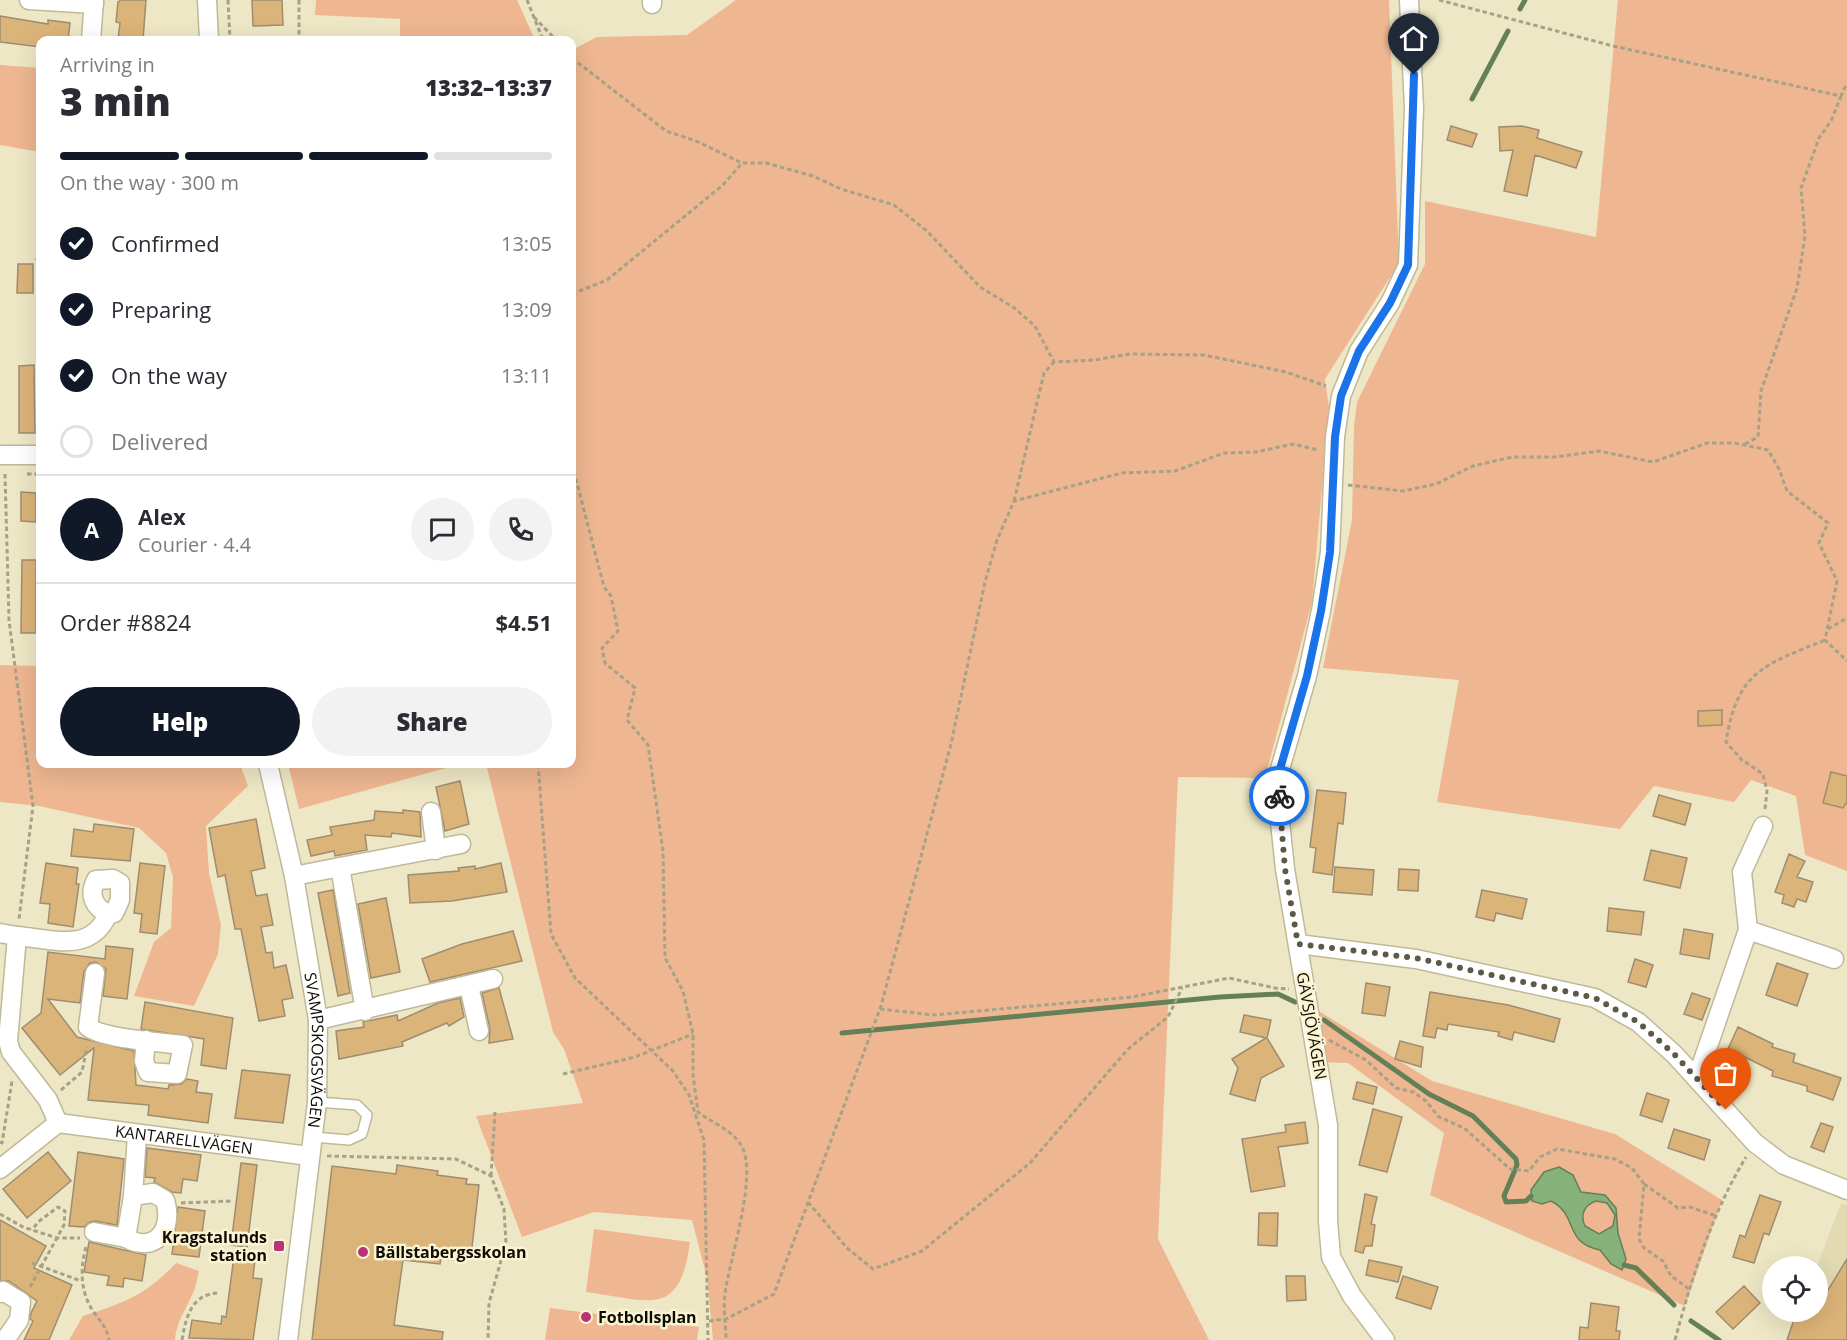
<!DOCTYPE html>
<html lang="en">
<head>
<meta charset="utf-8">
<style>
	:root { --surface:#fff; --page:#f2f2f3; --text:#2b2b33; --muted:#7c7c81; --line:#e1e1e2; --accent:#111827 }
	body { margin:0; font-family:"Open Sans",sans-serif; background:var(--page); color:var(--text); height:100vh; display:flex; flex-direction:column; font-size:22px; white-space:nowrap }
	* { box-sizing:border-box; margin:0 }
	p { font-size:20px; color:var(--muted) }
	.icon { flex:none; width:33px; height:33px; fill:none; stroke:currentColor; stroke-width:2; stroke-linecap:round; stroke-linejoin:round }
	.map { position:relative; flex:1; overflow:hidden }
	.sheet { position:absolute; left:36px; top:36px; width:540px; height:732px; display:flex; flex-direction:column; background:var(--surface); border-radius:12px; box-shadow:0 6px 24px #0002 }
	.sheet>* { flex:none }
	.controls { position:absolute; left:1762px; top:1256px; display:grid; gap:12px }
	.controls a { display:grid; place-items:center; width:66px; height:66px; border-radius:50%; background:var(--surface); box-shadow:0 6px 24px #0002; font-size:30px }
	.pin { position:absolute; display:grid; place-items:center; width:51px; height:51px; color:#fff; margin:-62px -26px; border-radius:50% 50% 50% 0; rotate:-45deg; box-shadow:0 0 6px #0007 }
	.pin .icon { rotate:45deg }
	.courier { position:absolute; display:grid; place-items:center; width:60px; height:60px; margin:-30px; border:4px solid #1a73e8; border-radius:50%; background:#fff; color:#222; box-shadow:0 2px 8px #0007 }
	.overview em { font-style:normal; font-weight:800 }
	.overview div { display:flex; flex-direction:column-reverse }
	.overview { display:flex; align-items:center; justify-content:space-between; height:102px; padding:0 24px }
	h1 { font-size:39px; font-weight:800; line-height:45px }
	.bar { display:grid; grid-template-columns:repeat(4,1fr); gap:9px 6px; align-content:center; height:72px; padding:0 24px }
	.bar i { height:8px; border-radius:4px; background:var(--line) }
	.bar .active { background:var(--accent) }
	.bar p { grid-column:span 4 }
	.line { display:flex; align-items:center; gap:15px; padding:0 24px; border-top:2px solid var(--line) }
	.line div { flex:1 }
	.round { display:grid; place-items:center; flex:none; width:63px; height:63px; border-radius:32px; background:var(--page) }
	ol { padding:0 24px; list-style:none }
	li { display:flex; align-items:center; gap:18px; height:66px }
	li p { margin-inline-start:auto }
	li .icon { padding:6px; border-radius:50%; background:var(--accent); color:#fff; stroke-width:4 }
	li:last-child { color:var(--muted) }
	li i { width:33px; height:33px; border:3px solid var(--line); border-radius:50% }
	.action { display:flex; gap:12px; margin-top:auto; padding:12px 24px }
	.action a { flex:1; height:69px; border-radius:36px; background:var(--accent); color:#fff; font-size:24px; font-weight:800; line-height:69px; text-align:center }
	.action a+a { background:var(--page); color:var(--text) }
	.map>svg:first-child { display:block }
	.built { fill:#e2dab1 }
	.green { fill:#eeb791 }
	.water { fill:#87b17b; stroke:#638057; stroke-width:1.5; fill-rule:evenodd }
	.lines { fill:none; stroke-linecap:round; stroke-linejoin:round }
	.stream { stroke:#638057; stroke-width:5 }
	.building { fill:#dbb479; stroke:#9f8c71; stroke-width:1.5 }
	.service-casing { stroke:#c0b998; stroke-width:12 }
	.minor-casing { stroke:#c0b998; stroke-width:21 }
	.path { stroke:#a6a187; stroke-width:3; stroke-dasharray:4.5 3; stroke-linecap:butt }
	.service { stroke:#fff; stroke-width:9 }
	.minor { stroke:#fff; stroke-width:18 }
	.done { stroke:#5d5947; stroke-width:6; stroke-dasharray:0 10.8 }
	.route { stroke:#1a73e8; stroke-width:8 }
	.poi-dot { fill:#b93375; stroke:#fbf4d2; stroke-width:2 }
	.labels { text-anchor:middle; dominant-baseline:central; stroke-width:5; stroke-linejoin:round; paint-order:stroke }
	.street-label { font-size:16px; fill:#0f0c03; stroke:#fbf4d2 }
	.poi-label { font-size:16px; font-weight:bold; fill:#0f0c03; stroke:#fbf4d2; text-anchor:start }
</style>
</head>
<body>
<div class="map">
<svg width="1847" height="1340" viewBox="0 0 1847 1340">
	<rect width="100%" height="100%" fill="#eee7c5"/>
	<path class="built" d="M1841,1203L1847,1205V1340H1788L1818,1311L1817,1266Z"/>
	<path class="green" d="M316,0H517L535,40H400V19L315,15Z
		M736,0H1389L1399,263L1325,379L1329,407L1312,602L1265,778L1178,777L1158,1239L1209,1340H713L707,1278L692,1220L594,1212L522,1237L476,1116L583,1103L564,1049L553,1032L486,764H572V50L597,37L687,35Z
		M1618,0H1847V871L1805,855L1796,796L1751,780L1734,802L1654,786L1620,829L1437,802L1459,680L1323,668L1352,520L1354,426L1357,402L1425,264V201L1596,237Z
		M0,65L40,68V152L0,145Z
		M0,665L38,666L40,672V764H240L248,786L206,826L209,873L221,925L218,954L194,1006L134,996L154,942L171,928L173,877L166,853L139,828L39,806L0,802Z
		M288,764H460L299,809Z
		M1309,1005L1432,1081L1615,1134L1722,1200L1685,1306L1430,1195L1444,1133L1348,1063L1320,1062Z
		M594,1229L690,1242C680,1320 648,1300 586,1292Z
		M176,1263L199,1271C197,1279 196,1288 192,1295C185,1312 177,1320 175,1340H69L83,1316C124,1303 146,1295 176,1263Z
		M550,1308L699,1327L697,1340H545Z"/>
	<path class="water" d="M1559,1167L1573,1175L1581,1192L1605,1195L1616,1208L1618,1233L1626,1259L1622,1270L1611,1264L1600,1250C1563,1243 1579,1215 1551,1201L1542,1204L1532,1201L1531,1190L1544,1172ZM1596,1201L1607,1203L1615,1215L1613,1226L1599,1234L1585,1226C1580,1215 1584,1205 1596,1201Z"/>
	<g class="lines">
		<path class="stream" d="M1520,9L1525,0
			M1472,99L1508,31
			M1324,1020L1429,1094L1473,1116L1516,1159L1517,1165L1504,1196L1506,1202L1526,1201L1531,1196
			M842,1033L1220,997L1278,994L1295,1002
			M1624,1265L1636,1268L1674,1305
			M1691,1321L1719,1340"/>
	</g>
	<path class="building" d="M121,0H146L143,40H118L120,23L116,22L118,2Z
		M252,0H282L283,25L253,26Z
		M0,16L48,24V20L70,23L68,40H40V47L0,42Z
		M1451,126L1477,134L1472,147L1447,140Z
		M1522,126L1539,130L1537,138L1582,152L1576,168L1535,155L1527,196L1504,191L1513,150L1500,151L1499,127Z
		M18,264H33V293H17Z
		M34,365L35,433H19V366Z
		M21,492L36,493V522L21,521Z
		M22,560H36V633H21Z
		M1722,710V725L1698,726V711Z
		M1831,772L1847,776V802L1843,808L1823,803Z
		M460,781L469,824L445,831L436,787Z
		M1317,790L1346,793L1343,824L1338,823L1332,875L1313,872L1316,848L1310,847Z
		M1659,795L1691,804L1685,825L1653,816Z
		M403,810L420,812L421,837L392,833L391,837L365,835L367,850L335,856L334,851L311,856L307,840L332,835L330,827L374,820L375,811L403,813Z
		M256,819L265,868L251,871L256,896L267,894L273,925L261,927L266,953L272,952L274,968L286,965L293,998L282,1000L285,1016L259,1021L241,929H235L225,875L218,877L209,828Z
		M94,824L134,829L130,861L71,856L74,829L93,832Z
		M1651,850L1687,858L1680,888L1644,880Z
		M1789,854L1805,861L1797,877L1813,882L1806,902L1797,899L1794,907L1782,903L1784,895L1775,892Z
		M46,863L78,868L76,884H79L73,927L48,923L50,904L40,903Z
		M140,863L165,866L157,934L140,932L142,914L134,913Z
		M501,863L507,892L452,901L410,903L408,875L459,871L458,868L475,866V869Z
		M1335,867L1374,870L1372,895L1333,892Z
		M1399,869L1419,870L1418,891L1398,890Z
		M333,890L350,993L338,996L318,893Z
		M1482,890L1527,899L1522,919L1496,913L1494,921L1476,917Z
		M386,898L400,972L371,978L358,904Z
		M1609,908L1644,912L1641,935L1607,931Z
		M1684,929L1713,934L1709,959L1680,954Z
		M513,931L522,961L430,982L422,959L462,944Z
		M106,946L133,949L127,999L103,996L106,969L96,962L90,963L84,971L80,1003L48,999L77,1037L134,1051L136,1085L168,1089L169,1085L181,1084L187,1079L198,1081L196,1092L212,1094L208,1123L148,1115L149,1105L88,1100L94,1048L60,1075L22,1028L41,1013L48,952L105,959Z
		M1635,959L1653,965L1646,987L1628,982Z
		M1777,963L1808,974L1797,1006L1766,995Z
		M1366,983L1390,987L1385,1016L1362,1013Z
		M499,988L513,1039L489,1043L490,1029L482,993Z
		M1430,992L1508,1005L1560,1019L1554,1042L1514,1032L1512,1040L1498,1036L1499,1032L1448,1024L1447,1030L1437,1028L1435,1038L1423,1036Z
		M1692,993L1710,999L1702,1020L1684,1014Z
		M460,998L464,1017L449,1026L447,1023L402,1042L403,1046L339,1059L336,1031L364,1027L363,1022L397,1015L398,1021L438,1003Z
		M145,1002L233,1018L226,1069L201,1065L204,1039L141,1029Z
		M1244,1015L1271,1020L1267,1038L1284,1066L1261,1078L1255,1101L1230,1094L1238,1068L1232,1059L1266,1038L1240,1032Z
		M1738,1027L1773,1044L1772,1047L1795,1054L1793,1062L1841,1078L1833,1100L1807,1091V1086L1772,1076L1773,1071L1728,1049Z
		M1400,1041L1423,1047L1421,1067L1395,1059Z
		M242,1070L290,1075L283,1123L235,1118Z
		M1357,1082L1377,1087L1373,1104L1353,1099Z
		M1647,1093L1669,1100L1662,1122L1640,1115Z
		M1373,1109L1402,1117L1387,1172L1359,1165Z
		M1305,1122L1308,1143L1278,1147L1285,1186L1251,1192L1242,1139L1286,1132L1285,1125Z
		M1821,1123L1833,1127L1824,1152L1811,1147Z
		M1674,1129L1710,1140L1704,1160L1668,1148Z
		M147,1148L201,1155L197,1181L183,1179L181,1193L172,1192L154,1182L155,1178L145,1177Z
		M48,1152L71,1181L27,1218L3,1189Z
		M78,1152L124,1159L117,1225L95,1221L90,1222L84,1227L69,1226Z
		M241,1163L257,1165L247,1247L231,1245Z
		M397,1165L438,1171L437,1175L467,1179L466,1184L479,1185L471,1256L459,1255L458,1260L441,1259L440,1264L403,1260L394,1325L443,1332L442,1340H312L332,1166L396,1174Z
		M1365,1194L1377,1197L1371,1224L1375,1225L1372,1246H1365L1363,1253L1355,1251Z
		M1760,1195L1781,1202L1769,1235L1764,1233L1754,1263L1733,1257L1740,1235L1745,1237Z
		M178,1207L205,1211L199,1257L172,1254Z
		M1259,1213H1278L1277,1246L1258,1245Z
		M0,1220L46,1246L34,1268L72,1285L49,1340H24L33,1321L30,1319L31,1313L37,1301L9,1281H0Z
		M89,1242L146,1255L142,1281L124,1278L123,1287L107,1285L109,1276L84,1272Z
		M234,1256L255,1259L253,1278L262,1279L253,1340L189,1338L192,1320L221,1324L222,1316L226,1317Z
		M1847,1259V1340H1787L1797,1311H1818V1286L1828,1290Z
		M1369,1260L1402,1267L1398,1282L1366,1275Z
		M1286,1276H1305L1306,1300L1287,1301Z
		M1403,1276L1438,1287L1431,1309L1396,1298Z
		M1744,1286L1760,1303L1733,1329L1716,1312Z
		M1591,1303L1619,1307L1616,1331H1620L1619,1340H1579L1580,1327L1588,1328Z"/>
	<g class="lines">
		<defs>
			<path id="service" d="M313,1137L349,1140L362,1134L367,1115L357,1105L317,1102"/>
			<g id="minor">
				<path d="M29,0L94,4"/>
				<path d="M207,0L209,40"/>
				<path d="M652,4V0"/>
				<path d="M91,40L94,0"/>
				<path d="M0,455H40"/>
				<path id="s1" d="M268,764L294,876L318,1020L317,1102L288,1340"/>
				<path d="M431,812L436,850"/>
				<path d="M294,876L340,867"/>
				<path d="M1748,930L1834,959"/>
				<path d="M0,933L17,936L8,1041L11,1052L48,1100L58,1123"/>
				<path d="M17,936C52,939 91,954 108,914L114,913L120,900V883L113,879L96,880C88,895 94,907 108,914"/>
				<path d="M1298,944L1416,959L1595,998L1638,1022L1674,1054L1755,1143L1784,1165L1847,1190"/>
				<path d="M95,973L88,1027C103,1039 161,1042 183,1045L177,1074L148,1072L144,1061L146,1040"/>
				<path d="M469,986L479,1031"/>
				<path d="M365,1011L340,867L461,844"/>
				<path d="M318,1020L493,979"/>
				<path d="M1697,1078L1748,930L1742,872L1763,826"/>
				<path id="s2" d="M0,1169L58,1123L309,1156"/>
				<path d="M94,1232L126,1238L133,1196L137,1134"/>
				<path d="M126,1238C155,1254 174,1230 165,1200L153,1193L133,1196"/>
				<path d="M0,1293L3,1291L21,1302L19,1320L5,1340"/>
				<path d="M1385,1340L1352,1296L1331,1257L1328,1221V1125L1285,869L1278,803L1280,769L1307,676L1321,611L1330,552L1335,437L1341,396L1359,351L1390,303L1408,265L1414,109L1409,0"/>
			</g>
		</defs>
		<use href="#service" class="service-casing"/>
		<use href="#minor" class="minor-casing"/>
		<path class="path" d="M228,0L230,40
			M299,0V40
			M527,0L543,40
			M1439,0L1613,46L1841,96L1847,83
			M534,17L556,40
			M572,58L666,131L696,141L742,163H766L813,176L841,189L894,205L927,231L980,287L1013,307L1035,326L1054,362L1095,360L1130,354L1204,355L1286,372L1326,386
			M36,260L40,254
			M572,294L607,280L723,185L742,163
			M1745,444L1758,437L1761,391L1797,288L1805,236L1801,188L1819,138L1831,121L1841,96
			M572,464L604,587L611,596L618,631L602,648L605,663L635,688L627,720L648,745L663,851L665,958L683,991L693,1034V1075L698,1112C712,1123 731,1129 741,1145C759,1174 729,1260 725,1294C723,1309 726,1325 726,1340
			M5,474L9,620L33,806L19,919
			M27,474H40
			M1348,485L1403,491L1436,484L1473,466L1512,457H1555L1599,451L1653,462L1707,443H1734L1768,450L1779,469L1787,491L1828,523L1819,543L1837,581L1825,640L1847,661
			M1014,501L1044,373L1054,362
			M1828,629L1847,618
			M538,764L551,934L575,978L673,1071L689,1095L704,1140L708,1340
			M1765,809L1767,791L1763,774L1742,760L1726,742C1737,671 1764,665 1825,640
			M880,1009L934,1015L1132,997L1229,978L1275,988L1289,989
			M1329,1040L1366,1060L1396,1088L1413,1092L1426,1101L1439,1117L1464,1128L1510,1169L1529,1171L1540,1157L1557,1149L1615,1159L1632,1168L1644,1184L1639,1239L1644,1248L1663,1261L1671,1276L1689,1289
			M563,1074L635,1057L693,1034
			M61,1090L82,1072L87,1047
			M0,1142L2,1143L12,1081
			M327,1156L456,1159L491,1176L504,1209L506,1243L489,1303L488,1340
			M491,1176L495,1112
			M1644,1184L1678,1208L1690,1207L1716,1216
			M808,1202L847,1248L873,1269L922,1251L1030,1163L1128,1049L1168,1017L1182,988
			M181,1203L232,1201
			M0,1214L23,1227L57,1238H80
			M86,1247C80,1269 80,1291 93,1311C100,1321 107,1328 109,1340
			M32,1263L81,1281
			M30,1287L64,1225L65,1211L58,1207L38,1222L32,1230
			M709,1321L726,1319L774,1294L881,1006L951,744L985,582L997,540L1014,501L1122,473L1175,471L1224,453L1256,452L1293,444L1318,450
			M182,1340C186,1316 192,1293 220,1293
			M1675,1340C1692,1277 1712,1213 1746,1157"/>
		<use href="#service" class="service"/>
		<use href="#minor" class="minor"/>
	</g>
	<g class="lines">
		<path class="done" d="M1279,796L1285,869L1298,944L1416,958L1595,998L1638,1022L1674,1054L1726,1110"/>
		<path class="route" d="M1279,796L1280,769L1307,676L1321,611L1330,552L1335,437L1341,396L1359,351L1390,303L1408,265L1414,75"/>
	</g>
	<g class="poi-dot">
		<rect x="273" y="1240" width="12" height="12" rx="3"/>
		<circle cx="363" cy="1252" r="6"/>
		<circle cx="586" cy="1317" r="6"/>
	</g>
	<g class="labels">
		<g class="street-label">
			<text transform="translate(1312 1026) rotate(80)">GÄVSJÖVÄGEN</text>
			<text stroke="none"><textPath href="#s1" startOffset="291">SVAMPSKOGSVÄGEN</textPath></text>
			<text stroke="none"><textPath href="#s2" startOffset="201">KANTARELLVÄGEN</textPath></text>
		</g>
		<g class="poi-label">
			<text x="267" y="1237" text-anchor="end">Kragstalunds<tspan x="267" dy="18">station</tspan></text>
			<text x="375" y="1252">Bällstabergsskolan</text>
			<text x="598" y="1317">Fotbollsplan</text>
		</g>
	</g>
</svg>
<div class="controls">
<a><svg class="icon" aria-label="locate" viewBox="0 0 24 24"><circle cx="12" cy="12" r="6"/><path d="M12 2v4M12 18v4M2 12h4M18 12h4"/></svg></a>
</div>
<div class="pin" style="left:1726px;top:1110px;background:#ea580c"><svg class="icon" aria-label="bag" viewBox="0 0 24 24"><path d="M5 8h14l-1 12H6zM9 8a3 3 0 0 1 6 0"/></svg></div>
<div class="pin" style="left:1414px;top:75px;background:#1f2937"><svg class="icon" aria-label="home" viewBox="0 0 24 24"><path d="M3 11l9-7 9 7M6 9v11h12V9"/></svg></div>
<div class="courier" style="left:1279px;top:796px"><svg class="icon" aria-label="bike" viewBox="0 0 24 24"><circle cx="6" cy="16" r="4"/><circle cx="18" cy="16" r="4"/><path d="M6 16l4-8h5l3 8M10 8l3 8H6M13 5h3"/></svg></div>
<section class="sheet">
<div class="overview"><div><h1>3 min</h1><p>Arriving in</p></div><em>13:32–13:37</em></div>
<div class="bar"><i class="active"></i><i class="active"></i><i class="active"></i><i></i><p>On the way · 300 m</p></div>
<ol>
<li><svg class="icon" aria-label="check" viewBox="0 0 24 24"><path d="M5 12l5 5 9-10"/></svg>Confirmed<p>13:05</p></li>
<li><svg class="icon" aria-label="check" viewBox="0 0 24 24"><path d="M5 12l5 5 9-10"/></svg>Preparing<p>13:09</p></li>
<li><svg class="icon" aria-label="check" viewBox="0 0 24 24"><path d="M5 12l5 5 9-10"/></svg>On the way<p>13:11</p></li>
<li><i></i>Delivered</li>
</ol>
<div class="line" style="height:108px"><b class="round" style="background:var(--accent);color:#fff">A</b><div><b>Alex</b><p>Courier · 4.4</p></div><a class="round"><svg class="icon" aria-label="chat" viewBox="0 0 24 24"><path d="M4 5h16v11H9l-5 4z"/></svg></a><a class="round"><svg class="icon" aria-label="phone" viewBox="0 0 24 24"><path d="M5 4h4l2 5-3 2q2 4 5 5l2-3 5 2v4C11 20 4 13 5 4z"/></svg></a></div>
<div class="line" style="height:78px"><div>Order #8824</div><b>$4.51</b></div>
<div class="action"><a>Help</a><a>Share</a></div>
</section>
</div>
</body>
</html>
